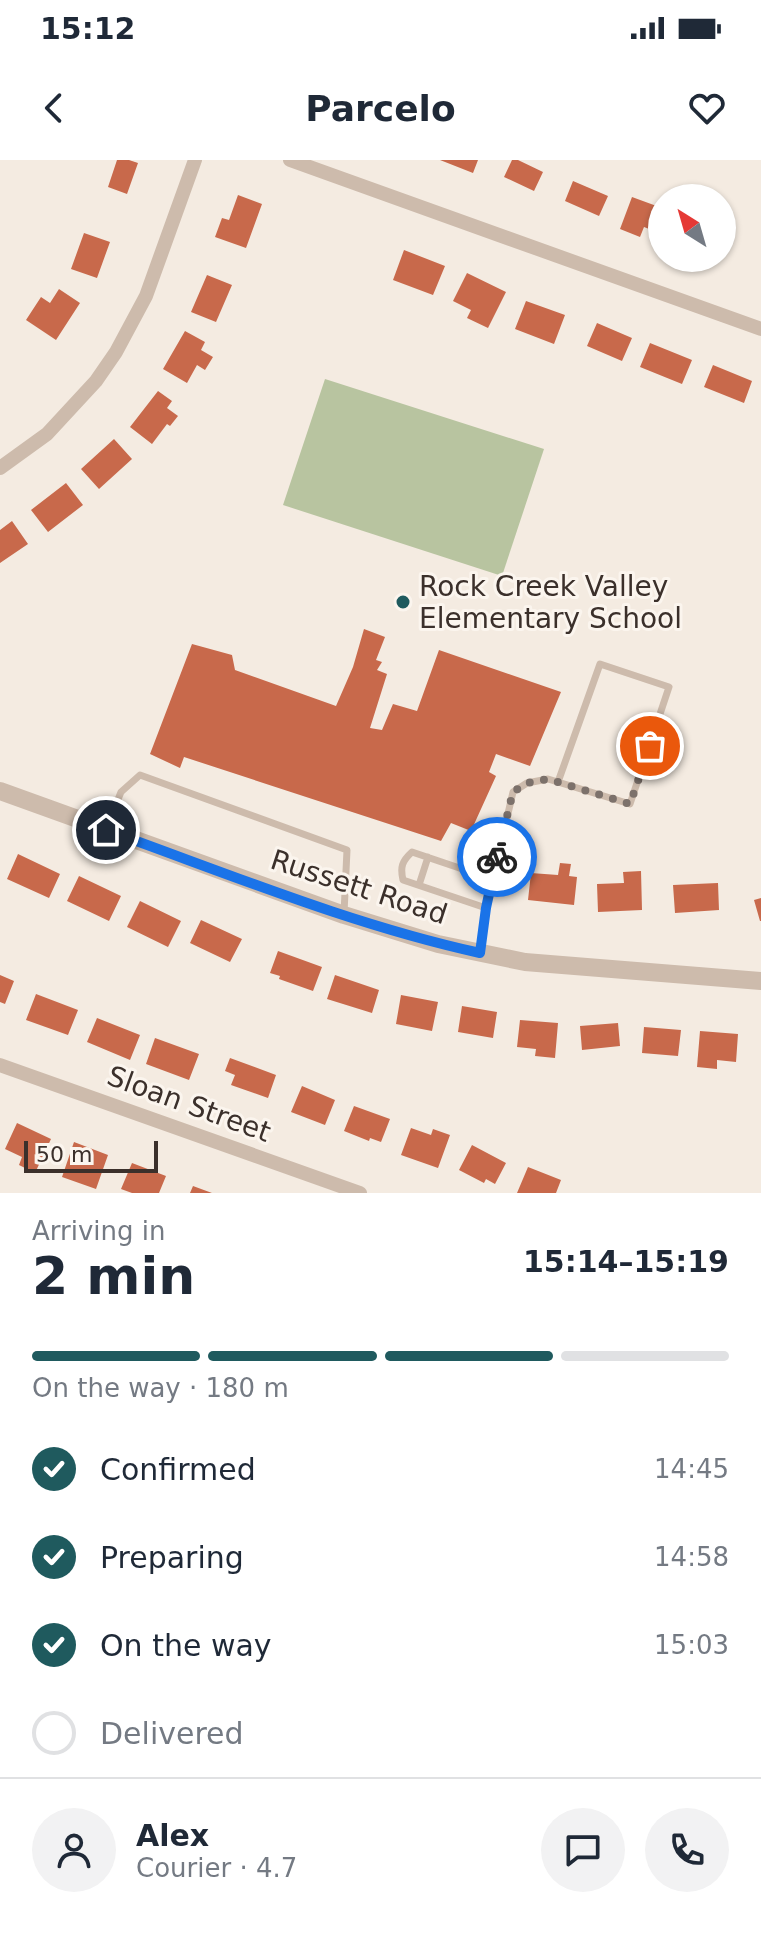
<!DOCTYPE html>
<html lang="en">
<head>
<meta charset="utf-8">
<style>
	:root { --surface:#fff; --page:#f2f2f3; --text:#1f2937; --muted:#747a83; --line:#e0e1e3; --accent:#1f5a5e }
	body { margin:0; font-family:"DejaVu Sans",sans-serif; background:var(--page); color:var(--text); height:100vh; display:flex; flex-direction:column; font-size:30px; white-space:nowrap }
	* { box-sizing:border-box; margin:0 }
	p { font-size:26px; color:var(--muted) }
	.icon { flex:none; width:44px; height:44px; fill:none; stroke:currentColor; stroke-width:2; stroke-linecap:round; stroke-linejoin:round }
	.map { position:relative; height:1033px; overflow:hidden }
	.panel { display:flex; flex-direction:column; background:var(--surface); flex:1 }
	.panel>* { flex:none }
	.needle { width:52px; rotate:323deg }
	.fabs { position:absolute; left:648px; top:24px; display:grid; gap:16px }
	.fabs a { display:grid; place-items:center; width:88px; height:88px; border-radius:50%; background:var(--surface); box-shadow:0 2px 6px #0004; font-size:40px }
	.scale { position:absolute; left:24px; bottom:20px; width:134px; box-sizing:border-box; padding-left:8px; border:4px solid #3b302b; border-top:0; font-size:22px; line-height:28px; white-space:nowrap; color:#3b302b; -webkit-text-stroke:6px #fbf5ee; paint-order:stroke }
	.pin { position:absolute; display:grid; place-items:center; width:68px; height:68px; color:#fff; margin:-34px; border:4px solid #fff; border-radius:50%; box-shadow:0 2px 8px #0007 }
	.courier { position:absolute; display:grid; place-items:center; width:80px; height:80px; margin:-40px; border:6px solid #1a73e8; border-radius:50%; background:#fff; color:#222; box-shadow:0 2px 10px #0007 }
	.overview em { font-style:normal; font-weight:700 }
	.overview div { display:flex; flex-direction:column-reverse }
	.overview { display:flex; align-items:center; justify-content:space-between; height:136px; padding:0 32px }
	h1 { font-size:52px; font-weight:700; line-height:60px }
	.bar { display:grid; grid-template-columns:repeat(4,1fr); gap:12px 8px; align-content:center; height:96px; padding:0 32px }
	.bar i { height:10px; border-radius:6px; background:var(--line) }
	.bar .active { background:var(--accent) }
	.bar p { grid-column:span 4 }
	.line { display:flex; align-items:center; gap:20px; padding:0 32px; border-top:2px solid var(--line) }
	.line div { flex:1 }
	.round { display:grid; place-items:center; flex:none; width:84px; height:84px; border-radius:42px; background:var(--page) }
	ol { padding:0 32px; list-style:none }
	li { display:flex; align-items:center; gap:24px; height:88px }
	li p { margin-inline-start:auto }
	li .icon { padding:8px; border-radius:50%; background:var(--accent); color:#fff; stroke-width:4 }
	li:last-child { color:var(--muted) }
	li i { width:44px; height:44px; border:4px solid var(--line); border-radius:50% }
	.status { display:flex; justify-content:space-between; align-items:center; height:56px; padding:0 40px; background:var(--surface); direction:ltr }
	.status svg { height:22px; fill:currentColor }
	header { display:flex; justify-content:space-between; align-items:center; height:104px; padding:0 32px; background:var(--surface); font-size:36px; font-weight:700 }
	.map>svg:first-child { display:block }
	.green { fill:#b8c4a0 }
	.building { fill:#c8694b }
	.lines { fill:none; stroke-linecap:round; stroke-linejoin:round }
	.service { stroke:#cdbbac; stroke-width:7 }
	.minor { stroke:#cdbbac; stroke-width:14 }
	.tertiary { stroke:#cdbbac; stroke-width:18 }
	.done { stroke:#7c716b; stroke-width:8; stroke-dasharray:0 14.4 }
	.route { stroke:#1a73e8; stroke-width:10 }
	.poi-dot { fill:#1f5a5e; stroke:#fbf5ee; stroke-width:3 }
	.labels { text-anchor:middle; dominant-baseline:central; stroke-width:6; stroke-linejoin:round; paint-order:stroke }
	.poi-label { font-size:28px; fill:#3b302b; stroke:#fbf5ee; text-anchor:start }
	.street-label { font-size:28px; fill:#3b302b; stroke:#fbf5ee }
</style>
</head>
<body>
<div class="status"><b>15:12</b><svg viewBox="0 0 49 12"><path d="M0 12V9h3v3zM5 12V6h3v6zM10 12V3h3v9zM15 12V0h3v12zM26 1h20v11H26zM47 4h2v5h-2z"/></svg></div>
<header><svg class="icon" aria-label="back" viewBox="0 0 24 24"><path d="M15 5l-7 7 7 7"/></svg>Parcelo<svg class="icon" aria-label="heart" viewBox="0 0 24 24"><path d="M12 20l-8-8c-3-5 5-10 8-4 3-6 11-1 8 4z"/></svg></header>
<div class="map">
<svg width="761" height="1033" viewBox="0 0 761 1033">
	<rect width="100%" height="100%" fill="#f4ebe1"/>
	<path class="green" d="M325,219L544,289L502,416L283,345Z"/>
	<path class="building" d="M117,0H129L138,3L127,34L108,27Z
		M440,0H478L473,13Z
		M512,0H518L543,12L534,31L504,17Z
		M573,21L608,36L599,56L565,41Z
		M238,35L262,44L246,88L215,77L222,58L229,60Z
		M632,37L662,48V74L644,67L640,77L620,69Z
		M84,73L110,82L97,118L71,109Z
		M404,90L445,106L433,135L393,120Z
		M467,113L506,132L488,168L467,158L471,150L453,141Z
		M207,115L232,125L216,162L191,152Z
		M59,129L80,143L56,180L26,160L41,137L50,143Z
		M526,141L565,155L554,184L515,169Z
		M597,163L632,178L622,201L587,186Z
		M185,171L205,182L201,190L213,197L205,210L197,205L187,223L163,209Z
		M650,183L692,200L682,224L640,207Z
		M713,205L752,221L744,243L704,227Z
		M158,231L172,241L167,248L178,256L170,266L167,264L152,284L130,267Z
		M114,279L132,299L99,329L81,309Z
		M66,323L83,345L48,372L31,350Z
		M12,361L28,384L0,403V370Z
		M364,469L385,477L376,500L382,502L377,510L387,514L370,568L382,570L393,544L417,551L439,490L561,532L530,606L496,594L489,612L496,616L471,671L451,663L441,681L184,597L180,608L150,594L192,484L232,495L235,510L336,546L353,507Z
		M18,694L60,714L49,738L7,719Z
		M560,703L571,704L569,716L577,717L574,745L528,740L531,713L558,715Z
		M641,711L642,750L598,752L597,724L624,723L623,712Z
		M79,716L121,736L109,761L67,741Z
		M718,723L719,750L675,753L673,725Z
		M761,738V761H760L754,740Z
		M140,741L181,761L168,787L127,767Z
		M201,760L242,779L230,802L190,783Z
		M278,791L322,807L313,831L279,819L280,816L270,813Z
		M0,815L14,821L5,844L0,842Z
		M335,815L379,830L372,853L327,839Z
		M36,834L78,850L68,875L26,860Z
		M401,835L438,842L432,871L396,864Z
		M462,846L497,852L493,878L458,872Z
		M97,858L140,875L130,900L87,882Z
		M520,860L558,863L555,898L535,896L536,889L517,887Z
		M618,863L620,886L582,890L580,866Z
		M644,867L681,870L678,896L642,893Z
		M700,871L738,874L736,902L717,900V909L697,907Z
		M155,878L199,894L189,920L146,904Z
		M230,898L276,915L268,938L231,925L235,915L225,911Z
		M302,926L335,940L325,965L291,952Z
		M354,946L390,959L381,982L370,978L369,981L344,971Z
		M17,963L51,979L35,1013L19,1005L22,997L5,989Z
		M411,968L431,975L433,969L450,975L438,1008L401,995Z
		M74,982L108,995L96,1029L62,1017Z
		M472,985L506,1003L495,1024L486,1019L484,1023L459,1010Z
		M132,1003L166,1016L159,1033H132L121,1029Z
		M528,1007L561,1020L556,1033H517Z
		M193,1026L212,1033H190Z"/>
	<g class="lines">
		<path class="service" d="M106,669L121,632L140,615L347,690L344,753
			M419,725L428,697
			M486,748L403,720C400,707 402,701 412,692L492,719
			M480,791L486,748L513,632L527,623L548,619L630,644L669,527L600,504L558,622"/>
		<path class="minor" d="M290,0L761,169
			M0,308L47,274L96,221L116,192L146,136L195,0
			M0,905L360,1033"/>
		<path class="tertiary" d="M0,631L344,755L438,784L525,802L761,821"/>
	</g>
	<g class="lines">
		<path class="done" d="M497,697L513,632L527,623L548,619L630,644L650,586"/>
		<path class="route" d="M106,670C229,714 352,765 480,793L486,748L497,697"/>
	</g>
	<circle class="poi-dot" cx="403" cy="442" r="8"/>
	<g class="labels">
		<g class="poi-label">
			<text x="419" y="426">Rock Creek Valley<tspan x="419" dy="32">Elementary School</tspan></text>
		</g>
		<g class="street-label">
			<text transform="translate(359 727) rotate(18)">Russett Road</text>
			<text transform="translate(189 944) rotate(20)">Sloan Street</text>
		</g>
	</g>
</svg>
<div class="fabs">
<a><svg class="needle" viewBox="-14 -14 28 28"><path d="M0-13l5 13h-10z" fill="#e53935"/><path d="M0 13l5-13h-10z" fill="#747a83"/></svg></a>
</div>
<div class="scale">50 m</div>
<div class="pin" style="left:650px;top:586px;background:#ea580c"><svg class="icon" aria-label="bag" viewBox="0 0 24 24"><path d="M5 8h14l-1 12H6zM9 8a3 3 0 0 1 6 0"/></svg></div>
<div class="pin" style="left:106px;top:670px;background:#1f2937"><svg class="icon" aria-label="home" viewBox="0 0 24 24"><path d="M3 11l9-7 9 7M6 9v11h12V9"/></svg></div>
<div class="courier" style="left:497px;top:697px"><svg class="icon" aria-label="bike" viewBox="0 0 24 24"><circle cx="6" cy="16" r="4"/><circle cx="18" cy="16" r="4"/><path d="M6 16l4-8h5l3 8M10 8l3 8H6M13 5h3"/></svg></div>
</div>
<section class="panel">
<div class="overview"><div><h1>2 min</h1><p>Arriving in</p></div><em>15:14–15:19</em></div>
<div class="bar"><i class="active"></i><i class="active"></i><i class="active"></i><i></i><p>On the way · 180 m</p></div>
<ol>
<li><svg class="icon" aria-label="check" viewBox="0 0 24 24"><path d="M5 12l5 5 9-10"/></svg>Confirmed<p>14:45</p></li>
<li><svg class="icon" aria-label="check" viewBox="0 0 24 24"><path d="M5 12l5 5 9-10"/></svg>Preparing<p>14:58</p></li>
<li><svg class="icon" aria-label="check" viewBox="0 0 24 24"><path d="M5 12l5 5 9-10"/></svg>On the way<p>15:03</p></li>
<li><i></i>Delivered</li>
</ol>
<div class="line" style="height:144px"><a class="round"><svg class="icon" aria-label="person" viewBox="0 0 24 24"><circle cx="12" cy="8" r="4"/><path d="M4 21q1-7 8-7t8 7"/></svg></a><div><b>Alex</b><p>Courier · 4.7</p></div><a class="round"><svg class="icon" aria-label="chat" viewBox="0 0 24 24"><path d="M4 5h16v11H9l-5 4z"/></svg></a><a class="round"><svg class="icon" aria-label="phone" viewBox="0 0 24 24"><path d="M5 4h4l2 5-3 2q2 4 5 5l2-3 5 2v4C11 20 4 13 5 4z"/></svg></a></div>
</section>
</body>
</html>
